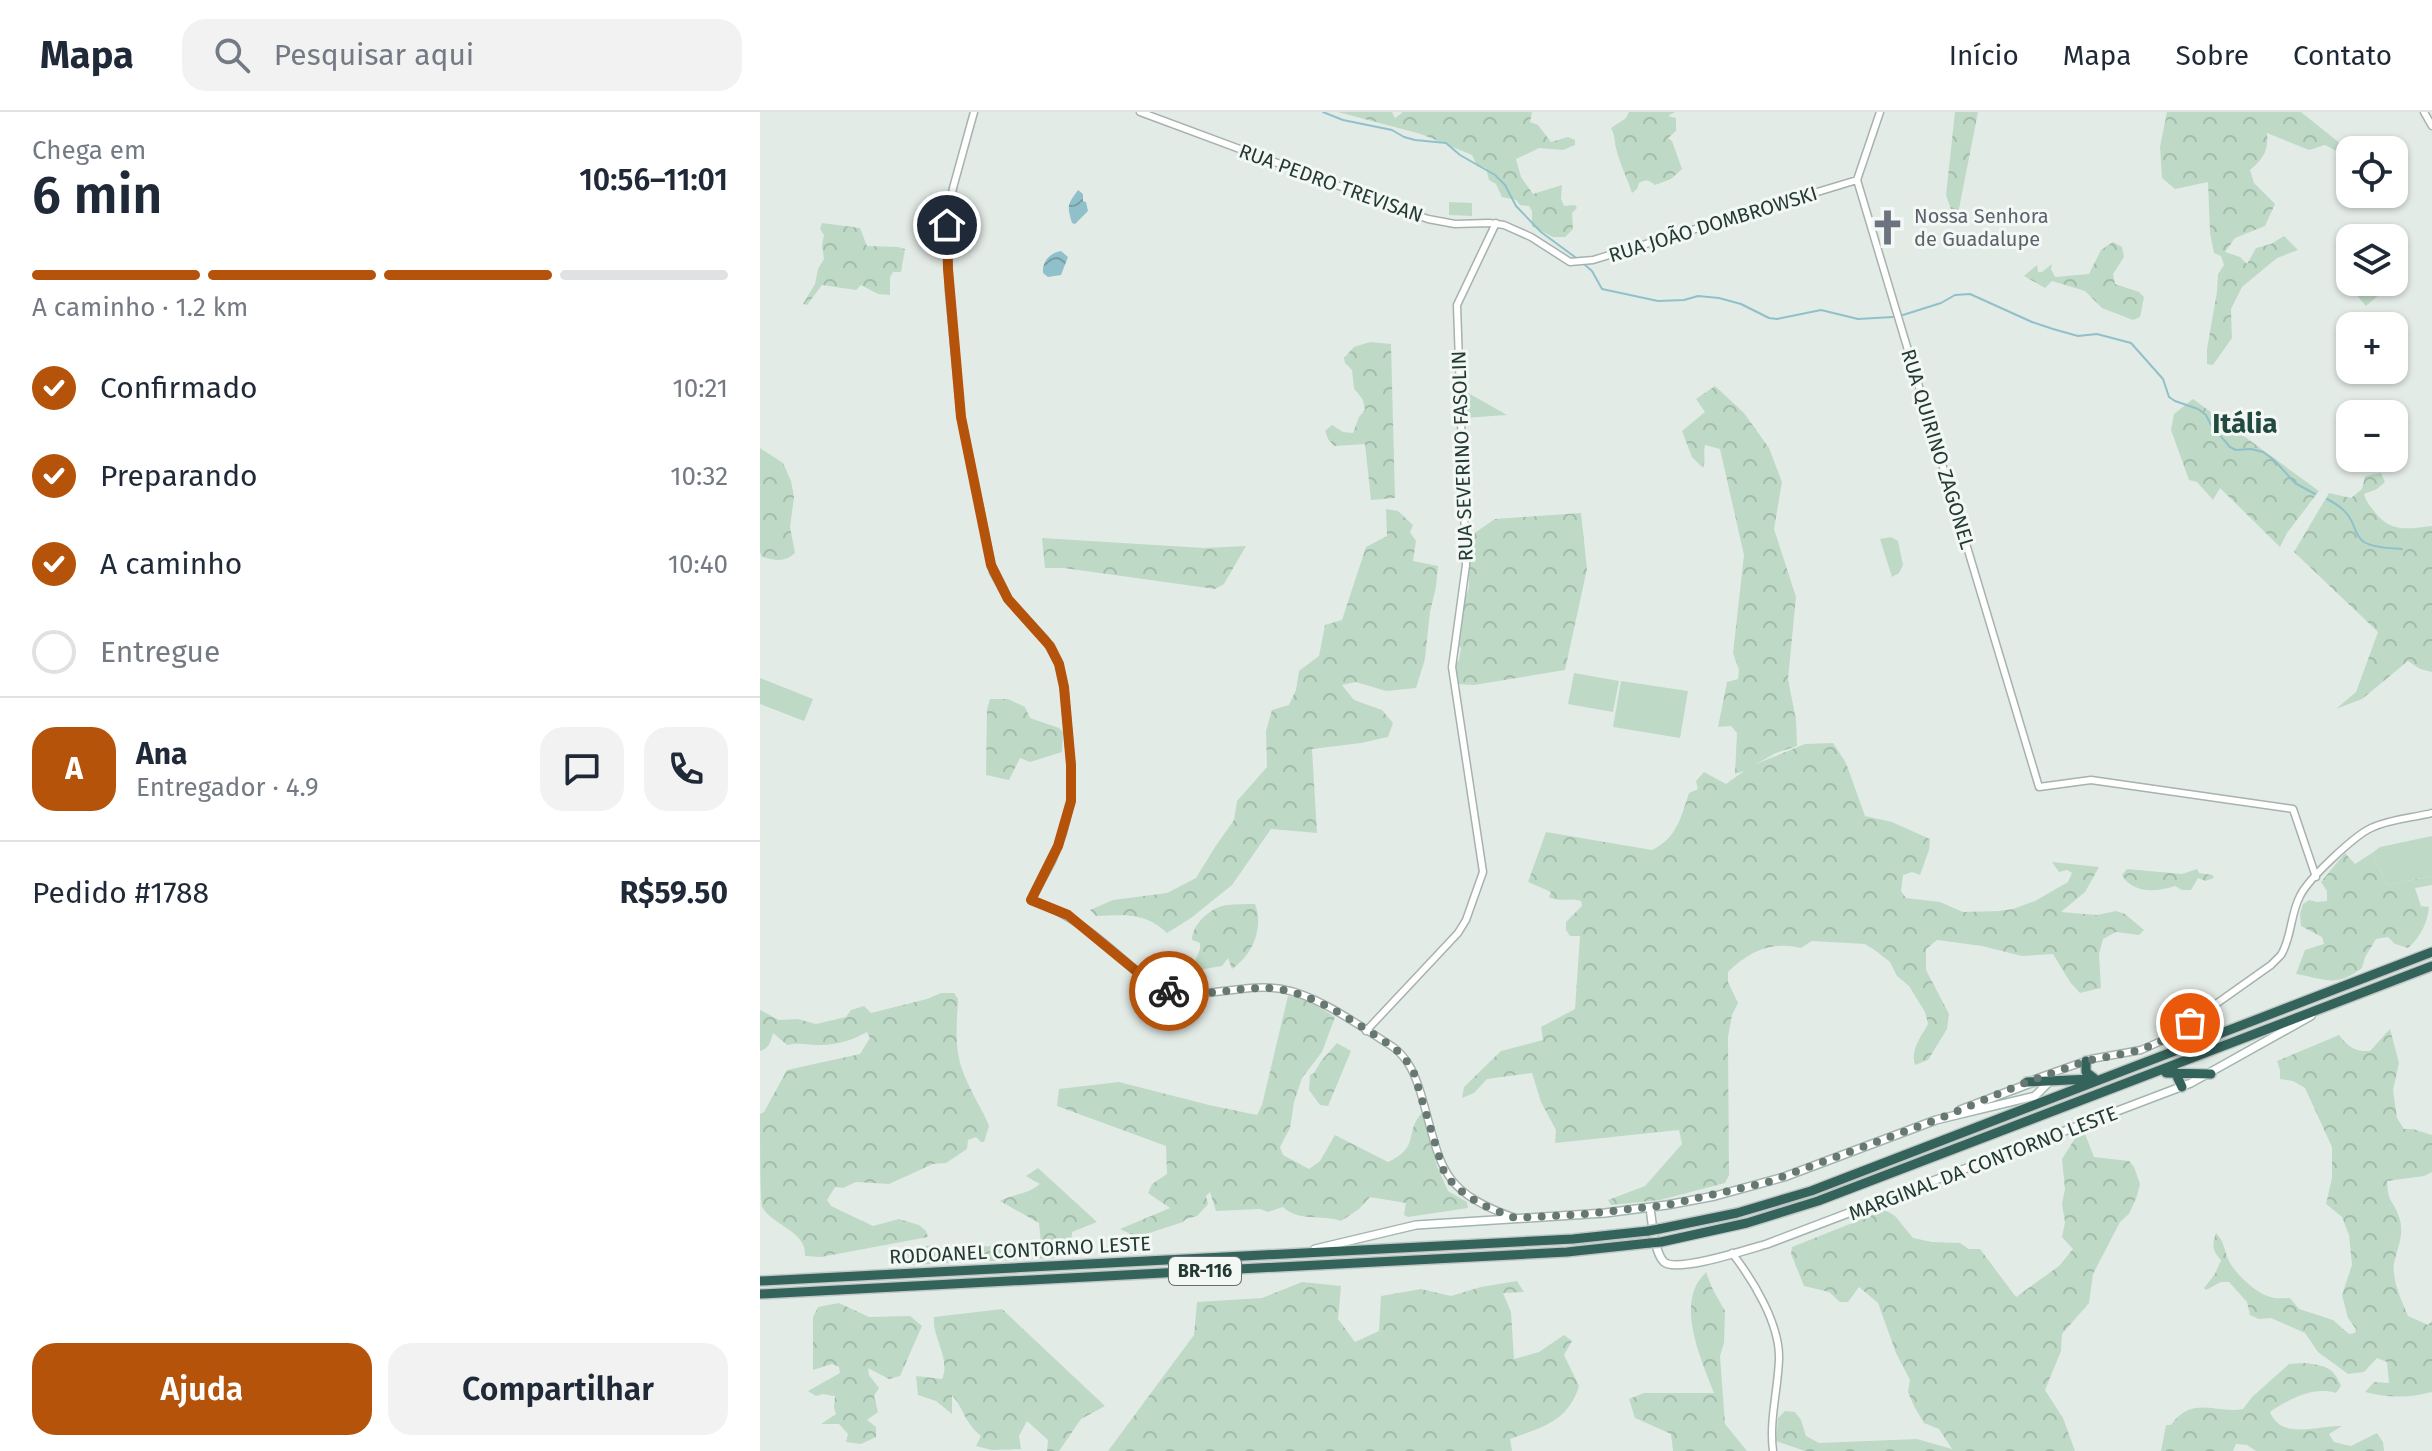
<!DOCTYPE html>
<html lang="pt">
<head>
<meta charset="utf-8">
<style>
	:root { --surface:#fff; --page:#f2f2f3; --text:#1f2937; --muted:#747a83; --line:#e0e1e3; --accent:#b45309 }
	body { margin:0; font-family:"Fira Sans",sans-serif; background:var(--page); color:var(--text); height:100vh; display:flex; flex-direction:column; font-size:30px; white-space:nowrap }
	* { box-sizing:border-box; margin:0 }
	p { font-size:26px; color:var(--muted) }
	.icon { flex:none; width:44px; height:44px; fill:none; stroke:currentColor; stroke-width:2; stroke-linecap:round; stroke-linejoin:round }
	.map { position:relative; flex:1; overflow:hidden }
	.side { display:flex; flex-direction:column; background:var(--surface); width:760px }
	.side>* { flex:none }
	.fabs { position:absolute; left:1576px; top:24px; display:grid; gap:16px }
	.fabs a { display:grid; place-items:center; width:72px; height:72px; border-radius:16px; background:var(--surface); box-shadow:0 2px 6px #0004; font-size:40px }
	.pin { position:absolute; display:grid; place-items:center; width:68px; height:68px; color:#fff; margin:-34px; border:4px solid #fff; border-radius:50%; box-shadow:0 2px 8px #0007 }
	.courier { position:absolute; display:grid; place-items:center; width:80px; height:80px; margin:-40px; border:6px solid #b45309; border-radius:50%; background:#fff; color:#222; box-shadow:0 2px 10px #0007 }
	.summary em { font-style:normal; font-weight:600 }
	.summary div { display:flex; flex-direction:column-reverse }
	.summary { display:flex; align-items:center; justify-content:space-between; height:136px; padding:0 32px }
	h1 { font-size:52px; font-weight:600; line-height:60px }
	.bar { display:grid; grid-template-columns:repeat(4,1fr); gap:12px 8px; align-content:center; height:96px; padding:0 32px }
	.bar i { height:10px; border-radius:6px; background:var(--line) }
	.bar .current { background:var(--accent) }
	.bar p { grid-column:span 4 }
	.line { display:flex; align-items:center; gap:20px; padding:0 32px; border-top:2px solid var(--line) }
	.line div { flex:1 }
	.round { display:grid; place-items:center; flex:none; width:84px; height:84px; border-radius:24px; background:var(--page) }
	ol { padding:0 32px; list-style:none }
	li { display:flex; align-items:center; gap:24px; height:88px }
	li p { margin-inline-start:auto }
	li .icon { padding:8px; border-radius:50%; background:var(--accent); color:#fff; stroke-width:4 }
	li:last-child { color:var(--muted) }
	li i { width:44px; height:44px; border:4px solid var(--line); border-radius:50% }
	.button { display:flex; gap:16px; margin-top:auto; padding:16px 32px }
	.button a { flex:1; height:92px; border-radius:24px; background:var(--accent); color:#fff; font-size:32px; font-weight:600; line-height:92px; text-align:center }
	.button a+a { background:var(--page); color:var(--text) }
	header { display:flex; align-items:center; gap:48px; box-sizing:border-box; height:112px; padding:0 40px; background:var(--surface); border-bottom:2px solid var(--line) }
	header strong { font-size:38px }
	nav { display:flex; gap:44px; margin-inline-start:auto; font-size:28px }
	.search { width:560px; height:72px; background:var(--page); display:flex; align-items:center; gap:20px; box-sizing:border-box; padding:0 28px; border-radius:24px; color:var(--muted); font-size:30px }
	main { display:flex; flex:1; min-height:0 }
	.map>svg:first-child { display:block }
	.green { fill:#bedac6 }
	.forest { fill:url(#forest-crowns) }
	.water { fill:url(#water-waves) }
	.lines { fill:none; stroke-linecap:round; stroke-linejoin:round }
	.stream { stroke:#90c1ca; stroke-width:2 }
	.tertiary-casing { stroke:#a6b2ae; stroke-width:9 }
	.secondary-casing { stroke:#a2b6af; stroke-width:10 }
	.motorway-casing { stroke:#c2c8c6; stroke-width:12 }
	.tertiary { stroke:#fff; stroke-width:6 }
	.secondary { stroke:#fff; stroke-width:7 }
	.motorway { stroke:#33635a; stroke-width:9 }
	.motorway-bridge-casing { stroke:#c2c8c6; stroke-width:12; stroke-linecap:butt }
	.motorway-bridge { stroke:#33635a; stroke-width:9 }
	.done { stroke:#677873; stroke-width:8; stroke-dasharray:0 14.4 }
	.route { stroke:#b45309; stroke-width:10 }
	.labels { text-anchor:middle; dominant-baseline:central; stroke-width:6; stroke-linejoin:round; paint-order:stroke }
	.shield { fill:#f3f8f5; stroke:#62736e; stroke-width:2 }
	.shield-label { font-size:18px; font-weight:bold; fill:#243a34 }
	.street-label { font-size:20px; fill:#243a34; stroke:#f3f8f5 }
	.worship-label { font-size:20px; fill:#5b616d; stroke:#f3f8f5; text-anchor:start }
	.district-label { font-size:28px; font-weight:bold; fill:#224a41; stroke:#f3f8f5 }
</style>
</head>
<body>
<header>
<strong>Mapa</strong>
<div class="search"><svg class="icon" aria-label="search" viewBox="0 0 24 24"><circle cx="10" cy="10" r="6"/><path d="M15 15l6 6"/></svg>Pesquisar aqui</div>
<nav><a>Início</a><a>Mapa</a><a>Sobre</a><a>Contato</a></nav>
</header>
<main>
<section class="side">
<div class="summary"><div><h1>6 min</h1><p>Chega em</p></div><em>10:56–11:01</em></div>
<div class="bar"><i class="current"></i><i class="current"></i><i class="current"></i><i></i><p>A caminho · 1.2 km</p></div>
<ol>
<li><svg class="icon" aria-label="check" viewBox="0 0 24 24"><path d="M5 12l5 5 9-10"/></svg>Confirmado<p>10:21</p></li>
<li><svg class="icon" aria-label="check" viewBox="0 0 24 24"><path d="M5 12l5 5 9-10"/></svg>Preparando<p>10:32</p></li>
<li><svg class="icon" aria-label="check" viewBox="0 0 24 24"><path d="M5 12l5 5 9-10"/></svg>A caminho<p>10:40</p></li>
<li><i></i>Entregue</li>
</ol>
<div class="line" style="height:144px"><b class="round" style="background:var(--accent);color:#fff">A</b><div><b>Ana</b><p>Entregador · 4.9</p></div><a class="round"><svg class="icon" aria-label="chat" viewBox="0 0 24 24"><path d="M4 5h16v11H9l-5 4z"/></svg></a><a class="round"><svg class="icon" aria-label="phone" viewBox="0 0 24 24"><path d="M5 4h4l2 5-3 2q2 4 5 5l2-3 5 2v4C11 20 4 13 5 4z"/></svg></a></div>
<div class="line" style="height:104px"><div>Pedido #1788</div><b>R$59.50</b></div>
<div class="button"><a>Ajuda</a><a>Compartilhar</a></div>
</section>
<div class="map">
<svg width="1672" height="1339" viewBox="0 0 1672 1339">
	<defs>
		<pattern id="forest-crowns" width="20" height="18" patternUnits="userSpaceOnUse" patternTransform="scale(2)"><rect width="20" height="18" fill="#bedac6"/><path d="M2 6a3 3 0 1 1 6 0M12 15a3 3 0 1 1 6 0" fill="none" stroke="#a3bcab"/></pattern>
		<pattern id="water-waves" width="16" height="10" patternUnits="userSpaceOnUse" patternTransform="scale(2)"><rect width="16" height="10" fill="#90c1ca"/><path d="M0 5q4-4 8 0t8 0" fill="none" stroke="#759ea5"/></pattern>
	</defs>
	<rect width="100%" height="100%" fill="#e3ebe7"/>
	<path class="green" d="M689,90L712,91V104L689,103Z
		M1590,152V170H1634V152L1643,162L1606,194L1582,166L1589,160L1586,155Z
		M701,277L747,303L703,306Z
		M1131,425L1138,429L1143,453L1139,461L1132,465L1120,427Z
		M814,561L859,569L853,600L808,592Z
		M0,566L53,587L44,609L0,592Z
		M861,569L928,579L920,626L853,615Z
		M1672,724V764L1627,773L1612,741L1620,735Z"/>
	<path class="forest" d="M578,0H632L635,6L643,0H772L770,10L778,13L791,30L808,25L815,28V33L803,38L779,36L756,47L761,65L773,82L802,73L801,87L804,94L815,93L817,96L812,101L813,117L805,125H793L772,114V99L769,94L760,93L756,88L742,85L736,72L729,68L726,56L717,54L712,43L661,22Z
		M869,0H915L908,4L916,6V19L908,26L912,29L922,57L911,67L895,73C889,68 886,67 879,71L877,77L872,81C867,66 859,50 856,36C854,28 855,23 851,16L866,6Z
		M1195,0H1218L1196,112L1186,83Z
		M1407,0H1541L1587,37L1584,43L1565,33L1549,38L1507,21C1509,39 1503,47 1490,58L1494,71L1515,92L1505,114L1475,126L1465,140L1480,145L1487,152L1496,136L1511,132L1524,124L1538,138L1517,146L1482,175L1471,197L1472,226L1453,253L1447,252V237L1457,180L1458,162L1464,153L1461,144L1454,141L1450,121L1448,70L1415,77L1402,66L1400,35Z
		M62,111L100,116L107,134L138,135L145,137L141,160H133L130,165V183L118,182L101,173L96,178L62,173L47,193L43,192L55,172L58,157L64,147L62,133L64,123L60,117Z
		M1353,130L1362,135L1364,145L1353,162L1355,172L1379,180L1384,185L1380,205L1373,208L1342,196L1325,179L1292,169L1285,176L1264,164L1277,153L1278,160H1282L1292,152L1291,157L1295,165L1329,162L1341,138Z
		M610,230L631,232L635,386L611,388L605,332L574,334L568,327L565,319L572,313L583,320L593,321L599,305L605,298L603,288L594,276L592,258L585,251L584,246L594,235Z
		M955,274L984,301L1009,336L1022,370L1014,417L1036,485L1028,567L1036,608L1037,634L1016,641L996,652L1045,632L1073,631L1086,651L1105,704L1132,710L1170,727L1169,738L1160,763L1152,760L1143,763L1141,779L1146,786L1180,790L1203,800L1239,799L1253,797L1275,789L1308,770L1312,761L1307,758L1299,760L1292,750L1339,755L1325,780L1301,800L1337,803L1356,799L1365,802L1384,818L1379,823L1356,820L1343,827L1339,842L1341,876L1320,881L1310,870L1293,842L1262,844L1222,834L1177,828L1166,837V858L1189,902L1187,917L1168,948L1155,953C1150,938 1161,925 1168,912L1165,900L1149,874L1137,864L1130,850L1116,839L1105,832L1052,829L1041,836C1011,829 990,839 968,860V870L978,891L972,903L968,925L969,1063L965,1071L900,1088L851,1093L848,1088L885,1074L922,1032L919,1018L795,1031L796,1018L781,990L772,961L727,967L714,981L702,986L704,975L741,939L783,928L781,915L815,897L820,824H810L806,818V810L822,794L821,789C809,785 800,791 789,785L791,780L768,770L786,720L892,738C917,726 921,705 929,681L938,677L936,669L944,660L966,672L984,659L975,662L977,621L971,614L958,615L967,570L978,567L979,558L973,541L984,443L960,337L945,333C943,342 946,348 943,356L932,345L922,319L945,300L936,287Z
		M1433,287L1559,379L1527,421L1520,435L1460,376L1453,388L1437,370L1429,368L1411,318L1414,302Z
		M0,336L23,351L31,369L34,385L30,415L35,441C24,451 15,448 2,445L0,440Z
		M1621,361L1625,370L1617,377L1604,382C1606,389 1609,393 1614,399C1630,421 1647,417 1672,414V560L1660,557L1648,549L1602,587L1576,597L1596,580L1618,520L1534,440L1569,381L1591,386L1602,377L1605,364Z
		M626,397L638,399L653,413L650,420L656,429L653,449L678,454L676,475L670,500L665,547L656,576L626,579L596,570L582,573L594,588L622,598L633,611L628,625L601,631L552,637L557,721L511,717L472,773L431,806L407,821C385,800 364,803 336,804L330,798L353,788L407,781L436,766L455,735L474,708L477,689L507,655L506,619L512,598L529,593L536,578L539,559L559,544L565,513L582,508L606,435L627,424Z
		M821,401L827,457L805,558L714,573L696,572L695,552L699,548L701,536L698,532L700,504L709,475L710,424L735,407Z
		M282,426L444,436L486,434L464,472L455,477L304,456H285Z
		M230,587H248L265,595L270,606L299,616L303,620L302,640L270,650L260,646L249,668L226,663L227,598Z
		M1585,741L1595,752L1612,741L1627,773L1672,764V773L1655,776L1661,794L1669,795C1667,812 1661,824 1648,836L1635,832L1628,825L1616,827L1605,845L1602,856C1575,876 1566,867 1536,862L1545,838L1564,832L1562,825L1541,814L1540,802L1543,792L1549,788L1557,790L1567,789V779L1561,770Z
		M1367,757L1422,762L1437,757L1439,761L1452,763L1454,766L1445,769L1438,766L1431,778H1422L1415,774C1396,780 1373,782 1362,763Z
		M495,792C504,815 493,843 472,857L468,846L462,854L438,858L434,852L440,837V831L432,828C432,812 451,795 467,793C476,792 486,792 495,792Z
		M181,881H194L198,887C197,910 194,934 202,957C208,976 221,994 229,1014L224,1030H221L216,1025L208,1028L207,1037L186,1051L173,1052L129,1072L96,1070L83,1076L75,1075L67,1088L71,1094L113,1114L139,1107L159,1113L166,1119L168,1125L61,1145L45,1144C47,1119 13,1114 2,1095C0,1084 0,1019 0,1002L4,1000L27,958L100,942L110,926L107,920C93,928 77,933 61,933C49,933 39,930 27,933L13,921C11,929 9,937 0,939V898L19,908L38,907L56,912L86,905L91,898L104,894L111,901L167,887Z
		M528,884L545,887L575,905L562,940L542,966L534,990L530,1016L520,1035L523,1043L549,1057L560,1049L575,1023L628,1050C661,1035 644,1019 662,1001L677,1054L688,1079L707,1090L708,1096L648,1105L644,1103L646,1091L610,1085L599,1097L581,1109C562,1102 538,1110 523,1095L508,1100L500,1097L456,1099L450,1080L446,1084L448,1092L437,1104L426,1107L423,1110L377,1125L360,1117L410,1096L388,1081L392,1072L407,1062L406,1034L297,994L299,977L359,970L449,993L497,1003L502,993Z
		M1630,917L1639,951L1633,978L1637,1006L1644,1017H1653L1672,1023V1060L1664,1064L1627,1069C1628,1092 1633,1087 1639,1105C1647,1127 1631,1144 1634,1161C1635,1176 1643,1191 1648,1204L1668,1213L1672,1209V1280C1648,1286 1629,1286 1605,1280L1614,1270L1629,1271L1627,1250L1617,1246L1604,1260L1588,1262L1558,1240L1545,1221L1511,1206L1499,1207L1490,1203L1487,1190L1469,1170H1461L1446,1178L1444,1176L1455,1162L1461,1148C1452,1139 1452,1133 1456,1121C1465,1130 1464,1140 1470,1151C1477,1163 1496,1181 1510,1185C1516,1187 1523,1186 1530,1186L1539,1197L1573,1208L1589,1222L1595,1221L1596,1217L1588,1206L1582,1183L1592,1153L1589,1123L1582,1105L1566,1092L1572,1066V1035L1545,976L1533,969L1520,967V958L1517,949L1579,923C1588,935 1596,940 1610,939Z
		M577,931L591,939L568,994L560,993L549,978L550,963L554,961L561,949Z
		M1325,1022L1334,1045L1369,1049L1374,1055L1380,1072L1377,1084L1369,1102L1360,1110L1333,1162L1329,1191L1302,1222L1301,1239L1285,1278L1303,1306L1315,1339H1045L1016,1329L1018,1306L1025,1299L1035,1300L1041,1308L1046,1324L1059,1331L1157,1327L1192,1337L1179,1317L1164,1311L1154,1294L1148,1280L1150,1268L1136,1241L1118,1191L1099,1175L1088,1190H1080L1069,1180L1044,1174L1031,1142L1032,1135L1125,1098L1135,1104L1153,1126L1172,1130L1200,1131L1209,1137H1220L1256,1185L1299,1154L1313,1137L1302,1125L1305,1110L1302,1092L1305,1077L1302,1047L1317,1023Z
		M278,1056L337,1110L312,1120L311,1137L297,1146L129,1154L130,1142L171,1133L186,1136L281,1132L279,1111L240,1089C255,1081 267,1083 280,1072L266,1064Z
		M946,1160L953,1178L965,1199L964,1231L960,1244L965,1312L987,1339H913L911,1322L875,1306L869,1287L884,1281H954C943,1252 922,1206 935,1176C937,1170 942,1165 946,1160Z
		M757,1169L764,1180L743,1181L751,1200L754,1247L779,1240L804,1223L812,1229L804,1243L819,1274C808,1310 782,1315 750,1327L752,1339H348L434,1223L437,1190L502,1186L542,1170L581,1174L578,1207L595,1230L619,1219L621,1184L661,1177L691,1184L721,1175Z
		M79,1191L109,1205L150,1204L162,1214L140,1264L129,1267L108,1256L109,1263L119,1276L114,1284L118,1300L107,1308L116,1315V1325L101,1332L86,1330L88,1322L79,1312H61L76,1302L74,1296L75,1284L63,1282L56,1284L48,1279L80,1261L79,1255L72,1252L53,1258V1205L58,1195Z
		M242,1197L345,1294L321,1307L299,1339H287L288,1328L267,1309L259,1324L261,1337L232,1338L216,1334L221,1324C204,1310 205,1299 192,1283V1302L176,1289L158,1283L156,1264L182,1267C191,1246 172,1226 174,1205Z
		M1545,1251C1565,1254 1573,1254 1581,1274L1576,1281C1554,1274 1529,1287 1510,1300C1522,1329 1557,1313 1582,1314L1569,1322L1574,1330L1591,1334L1617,1321L1623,1330L1624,1339H1496L1487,1333L1476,1332L1473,1339H1401L1406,1313H1411C1432,1283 1455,1302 1483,1297L1492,1285L1529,1252Z"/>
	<path class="water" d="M318,78L323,82V89L326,90L328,99L315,112L312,111C307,94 307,93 318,78Z
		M301,139L308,145L301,163L288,165L283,161C282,149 290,141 301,139Z"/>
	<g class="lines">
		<path class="stream" d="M563,0L583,8L632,18L644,25L655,28L686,31L700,43L735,63L745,73L756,94L781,120L819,148
			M824,152L832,159L842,177L898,189L924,188L938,184L959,186L981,192L1009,206L1017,207L1061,198L1098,207L1133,205
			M1143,203L1181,191L1195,183L1210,182L1272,210L1293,217L1318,224L1337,222L1371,231L1403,267L1409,285L1415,289L1438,297L1446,303L1451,313L1470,335L1476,338L1491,337L1503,340L1514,348L1535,371L1555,382
			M1567,387C1577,392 1586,398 1591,408C1595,415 1596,425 1604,430C1614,436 1630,436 1642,437"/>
		<defs>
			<path id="tertiary" d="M214,0L193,76L187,113L189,179L201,305L233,460L248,487L285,527L299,552L304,575L311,653V689L303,721L292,749L271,788C318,804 350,836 387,868C427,897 477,869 522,877C560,884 601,915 633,935C649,947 655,963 661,982C682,1054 677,1078 755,1106
				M380,0L668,107L695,112L729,111L744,113L771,125L810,150L833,148L1097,68
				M1120,0L1097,68L1279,675L1331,668L1533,697L1556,765
				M1664,0L1672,14
				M606,919L698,821L706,808L723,760L692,555L706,453L697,193L736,111
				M1275,967L1331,947L1381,938L1408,926L1511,853L1521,843C1532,825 1530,803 1540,784C1548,767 1594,724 1611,716C1630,707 1652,706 1672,701
				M972,1141C993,1168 1020,1212 1019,1247C1018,1278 1009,1308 1013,1339"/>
			<path id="secondary" d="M1200,998L1271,971
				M890,1096C892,1108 894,1141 904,1150C917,1161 989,1137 1007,1132L1431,971L1551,904
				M555,1137L656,1113L845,1101L907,1093L955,1084L1024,1065L1176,1008L1275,984L1290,969"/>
			<path id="motorway" d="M1326,949V960L1334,966
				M1415,960L1422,975
				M1406,961L1451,962
				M1267,970L1331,967
				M899,1117L977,1101L1051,1079L1672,840
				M901,1130L987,1111L1058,1089L1672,854
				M0,1169L813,1127L888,1119
				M0,1182L807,1140L890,1131"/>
		</defs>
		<use href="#tertiary" class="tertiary-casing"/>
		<use href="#secondary" class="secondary-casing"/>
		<use href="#motorway" class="motorway-casing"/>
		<use href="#tertiary" class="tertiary"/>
		<use href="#secondary" class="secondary"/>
		<use href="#motorway" class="motorway"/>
		<defs>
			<path id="motorway-bridge" d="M888,1119L899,1117
				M890,1131L901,1130"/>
		</defs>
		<use href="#motorway-bridge" class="motorway-bridge-casing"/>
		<use href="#motorway-bridge" class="motorway-bridge"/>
	</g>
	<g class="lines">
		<path class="done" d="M409,879C440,886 472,876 503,876C548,875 597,912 633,935L643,944L653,958L682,1054L685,1062L697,1076L720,1092L755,1106L826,1102L907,1093L1008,1070L1176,1008L1267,970L1326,949L1381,938L1408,926L1430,911"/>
		<path class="route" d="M187,113L188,157L201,305L231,453L248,487L290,534L299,552L304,575L311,653V689L298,734L271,788L308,803L387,868L409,879"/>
	</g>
	<defs>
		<symbol id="church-bare" viewBox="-9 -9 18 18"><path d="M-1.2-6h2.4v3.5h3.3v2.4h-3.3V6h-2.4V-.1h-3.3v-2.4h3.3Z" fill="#6b7280" stroke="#f3f8f5" stroke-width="2.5" paint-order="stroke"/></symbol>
	</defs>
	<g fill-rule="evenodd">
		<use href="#church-bare" x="1102" y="90" width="51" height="51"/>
	</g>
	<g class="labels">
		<rect class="shield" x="409" y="1145" width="72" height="28" rx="6"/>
		<g class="shield-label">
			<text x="445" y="1159">BR-116</text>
		</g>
		<g class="street-label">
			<text transform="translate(571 71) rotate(20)">RUA PEDRO TREVISAN</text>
			<text transform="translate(953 112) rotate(-17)">RUA JOÃO DOMBROWSKI</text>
			<text transform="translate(1178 337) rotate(73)">RUA QUIRINO ZAGONEL</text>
			<text transform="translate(702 344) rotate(-92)">RUA SEVERINO FASOLIN</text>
			<text transform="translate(1223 1051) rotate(-21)">MARGINAL DA CONTORNO LESTE</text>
			<text transform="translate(260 1138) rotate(-3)">RODOANEL CONTORNO LESTE</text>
		</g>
		<g class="worship-label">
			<text x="1154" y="104">Nossa Senhora<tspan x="1154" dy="23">de Guadalupe</tspan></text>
		</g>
		<g class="district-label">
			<text x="1485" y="311">Itália</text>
		</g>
	</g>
</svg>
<div class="fabs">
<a><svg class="icon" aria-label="locate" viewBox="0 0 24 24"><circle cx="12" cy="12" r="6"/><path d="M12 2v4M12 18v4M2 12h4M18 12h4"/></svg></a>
<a><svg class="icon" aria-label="layers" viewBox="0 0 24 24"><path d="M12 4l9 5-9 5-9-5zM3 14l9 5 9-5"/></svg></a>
<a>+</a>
<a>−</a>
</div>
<div class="pin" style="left:1430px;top:911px;background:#ea580c"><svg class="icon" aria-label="bag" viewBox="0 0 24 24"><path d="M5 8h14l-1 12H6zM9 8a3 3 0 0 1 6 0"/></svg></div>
<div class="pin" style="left:187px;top:113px;background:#1f2937"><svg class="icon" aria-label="home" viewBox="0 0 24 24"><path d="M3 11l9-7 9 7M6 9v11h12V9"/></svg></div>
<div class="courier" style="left:409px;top:879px"><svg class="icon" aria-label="bike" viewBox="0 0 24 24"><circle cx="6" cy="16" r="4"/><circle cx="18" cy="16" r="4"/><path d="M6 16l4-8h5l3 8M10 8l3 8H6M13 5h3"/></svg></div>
</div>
</main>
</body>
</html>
